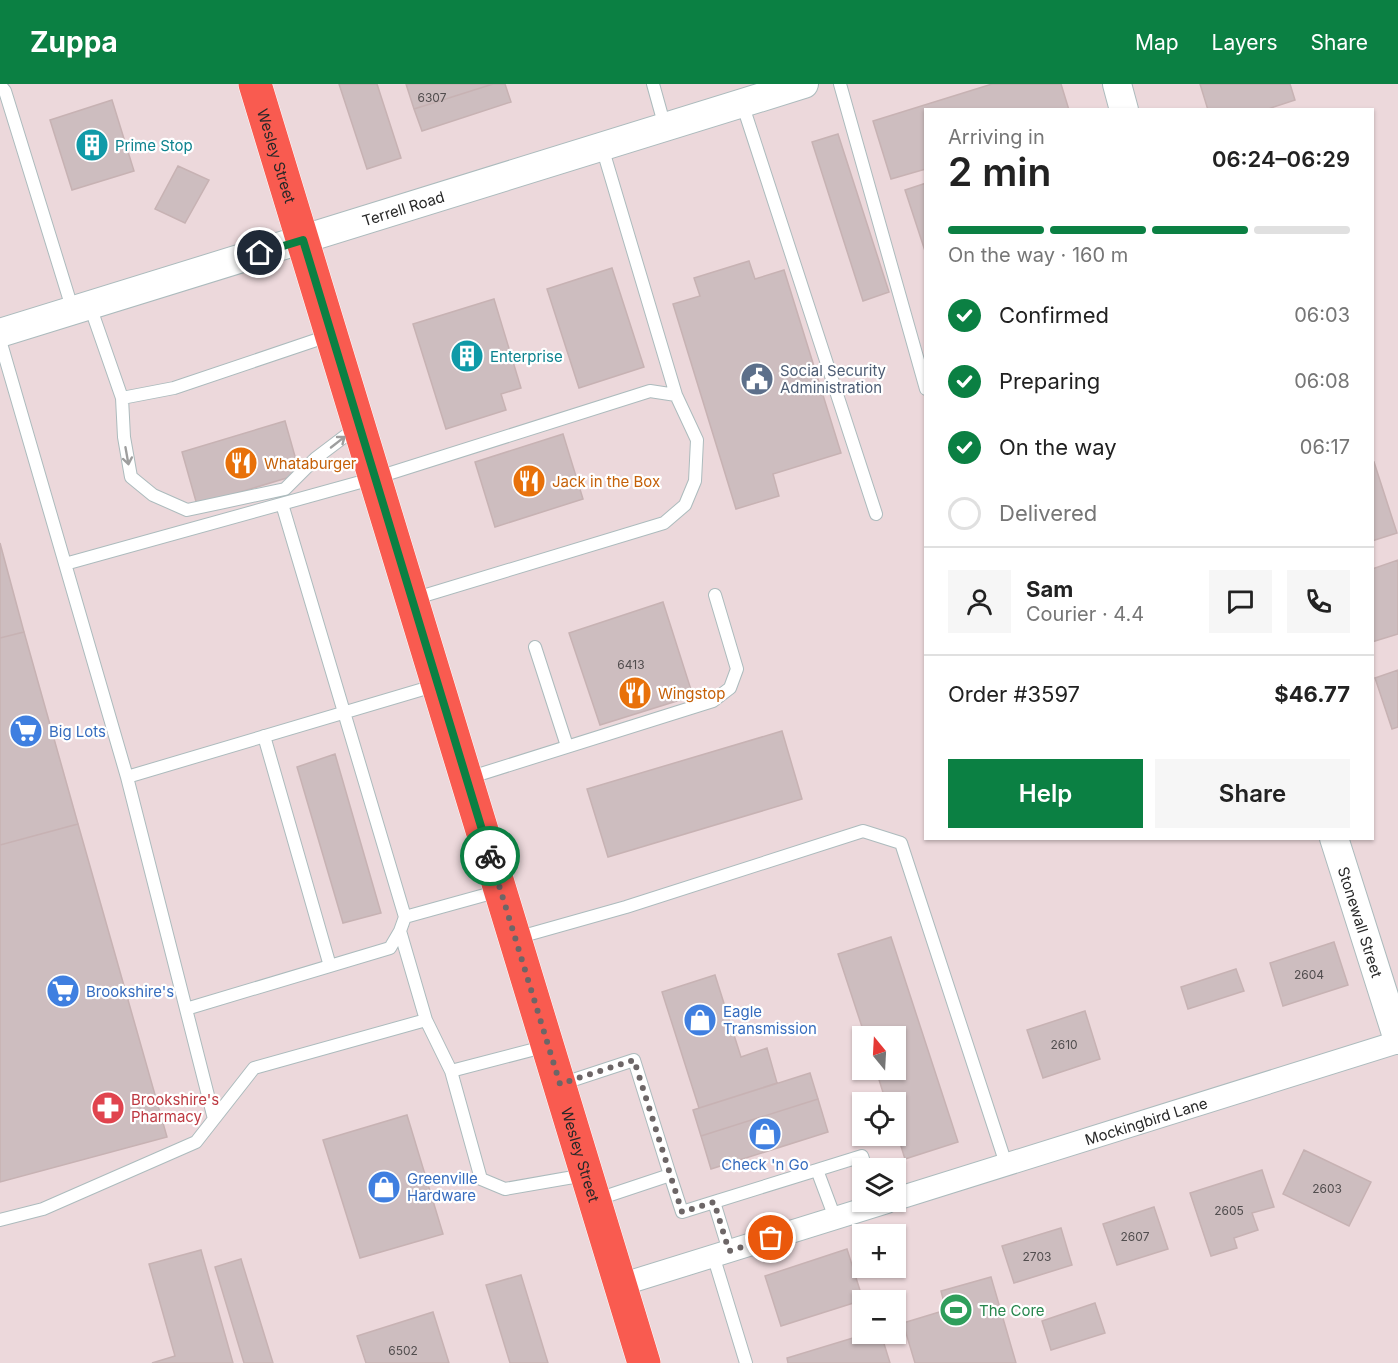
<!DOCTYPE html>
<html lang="en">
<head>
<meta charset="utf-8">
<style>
	:root { --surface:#fff; --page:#f6f6f6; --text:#222; --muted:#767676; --line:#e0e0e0; --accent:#0b8043 }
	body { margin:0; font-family:Inter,sans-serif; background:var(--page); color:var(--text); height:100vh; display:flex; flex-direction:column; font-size:22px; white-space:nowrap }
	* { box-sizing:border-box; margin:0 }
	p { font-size:20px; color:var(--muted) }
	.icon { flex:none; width:33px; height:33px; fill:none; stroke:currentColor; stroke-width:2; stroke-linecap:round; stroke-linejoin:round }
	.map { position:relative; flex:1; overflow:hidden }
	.panel { position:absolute; left:924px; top:24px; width:450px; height:732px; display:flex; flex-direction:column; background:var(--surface); border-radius:0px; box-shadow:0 2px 4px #0004 }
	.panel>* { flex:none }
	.needle { width:39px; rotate:342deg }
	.buttons { position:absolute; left:852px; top:942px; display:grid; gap:12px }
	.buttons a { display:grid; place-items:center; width:54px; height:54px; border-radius:0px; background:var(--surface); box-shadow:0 2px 4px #0004; font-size:30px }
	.pin { position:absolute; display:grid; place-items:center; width:51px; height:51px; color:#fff; margin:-26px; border:3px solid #fff; border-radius:50%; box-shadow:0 2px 6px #0007 }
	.courier { position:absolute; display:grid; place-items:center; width:60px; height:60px; margin:-30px; border:4px solid #0b8043; border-radius:50%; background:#fff; color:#222; box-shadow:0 2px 8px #0007 }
	.overview em { font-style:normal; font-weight:600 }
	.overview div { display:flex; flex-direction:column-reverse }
	.overview { display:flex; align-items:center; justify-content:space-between; height:102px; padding:0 24px }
	h1 { font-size:39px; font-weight:600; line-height:45px }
	.bar { display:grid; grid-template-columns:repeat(4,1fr); gap:9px 6px; align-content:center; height:72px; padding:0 24px }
	.bar i { height:8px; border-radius:4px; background:var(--line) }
	.bar .active { background:var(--accent) }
	.bar p { grid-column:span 4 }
	.line { display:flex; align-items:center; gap:15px; padding:0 24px; border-top:2px solid var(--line) }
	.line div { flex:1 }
	.round { display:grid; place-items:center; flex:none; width:63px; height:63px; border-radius:0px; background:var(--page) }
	ol { padding:0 24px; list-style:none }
	li { display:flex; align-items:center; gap:18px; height:66px }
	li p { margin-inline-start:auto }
	li .icon { padding:6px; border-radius:50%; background:var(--accent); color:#fff; stroke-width:4 }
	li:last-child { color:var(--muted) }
	li i { width:33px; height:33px; border:3px solid var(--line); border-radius:50% }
	.cta { display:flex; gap:12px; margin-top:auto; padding:12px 24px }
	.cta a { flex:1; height:69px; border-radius:0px; background:var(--accent); color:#fff; font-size:24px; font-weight:600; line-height:69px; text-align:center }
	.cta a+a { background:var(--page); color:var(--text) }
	header { display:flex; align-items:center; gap:36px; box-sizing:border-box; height:84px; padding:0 30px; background:var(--accent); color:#fff }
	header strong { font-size:28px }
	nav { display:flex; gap:33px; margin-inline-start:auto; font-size:21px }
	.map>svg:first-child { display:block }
	.building { fill:#cdbdbf; stroke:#c7b2b3; stroke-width:1.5 }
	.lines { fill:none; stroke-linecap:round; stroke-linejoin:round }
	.service-casing { stroke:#acbbbd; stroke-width:14 }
	.minor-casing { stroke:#acbbbd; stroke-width:24 }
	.tertiary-casing { stroke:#acbbbd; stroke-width:30 }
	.primary-casing { stroke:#fff; stroke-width:34 }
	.service { stroke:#fff; stroke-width:12 }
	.minor { stroke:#fff; stroke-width:22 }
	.tertiary { stroke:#fff; stroke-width:28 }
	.primary { stroke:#f95b50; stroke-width:33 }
	.oneway { stroke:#9e9e9e }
	.done { stroke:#6d6667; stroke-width:6; stroke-dasharray:0 10.8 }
	.route { stroke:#0b8043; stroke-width:8 }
	.labels { text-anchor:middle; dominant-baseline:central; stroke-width:4.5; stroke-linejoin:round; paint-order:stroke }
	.number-label { font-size:12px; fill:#514d4e }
	.culture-label { font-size:15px; fill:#0d838f; stroke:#fff; text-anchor:start }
	.street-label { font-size:15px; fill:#282828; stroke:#fff }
	.service-label { font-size:15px; fill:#4e5e75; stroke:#fff; text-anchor:start }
	.food-label { font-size:15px; fill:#c56008; stroke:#fff; text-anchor:start }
	.shop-label { font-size:15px; fill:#366cbe; stroke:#fff; text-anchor:start }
	.health-label { font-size:15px; fill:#be3a42; stroke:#fff; text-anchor:start }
	.leisure-label { font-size:15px; fill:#27864d; stroke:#fff; text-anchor:start }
</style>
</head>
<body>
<header>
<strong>Zuppa</strong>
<nav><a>Map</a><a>Layers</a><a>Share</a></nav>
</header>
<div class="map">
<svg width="1398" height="1279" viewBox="0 0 1398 1279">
	<rect width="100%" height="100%" fill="#ecd8db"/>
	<path class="building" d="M339,0H377L401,74L367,85Z
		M406,0H493L414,25Z
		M493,0H505L511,18L422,47L414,25Z
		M992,0H1061L1069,26H926V85L891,95L873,37Z
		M1200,0H1290L1295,16L1265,26H1208Z
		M112,16L134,87L72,106L50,36Z
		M838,50L889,208L863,217L812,58Z
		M178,82L209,96L185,139L155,125Z
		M926,99V170L905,106Z
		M749,177L755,195L784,186L841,369L773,390L779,412L736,425L673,220L700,212L694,194Z
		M612,184L644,283L579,304L547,205Z
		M494,215L521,304L501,310L506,326L446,345L413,240Z
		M285,337L300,390L197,421L182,368Z
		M563,350L583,415L495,443L475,378Z
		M1374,378L1397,449L1372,457V379Z
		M0,459L24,548L0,554Z
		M1398,476V550L1372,558V485Z
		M663,518L693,612L600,641L569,549Z
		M24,548L78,740L0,761V554Z
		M1398,586V643L1392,645L1375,594Z
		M782,647L802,715L608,773L587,705Z
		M335,670L381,829L343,839L297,683Z
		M78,740L167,1053L0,1098V761Z
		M891,853L958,1058L905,1075L896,1046V1018H886L876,986H896V952H865L838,870Z
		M1334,858L1348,901L1283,922L1270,879Z
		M1236,885L1244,907L1188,925L1181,903Z
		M715,891L741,973L767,964L777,999L699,1024L662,908Z
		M1085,927L1100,975L1043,994L1027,946Z
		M810,989L818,1015L701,1052L693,1026Z
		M818,1015L828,1048L711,1085L701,1052Z
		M407,1031L443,1150L360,1174L323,1056Z
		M1304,1066L1371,1098L1349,1142L1283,1110Z
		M1262,1086L1274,1123L1252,1129L1258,1146L1234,1154L1237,1164L1211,1172L1190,1109Z
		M1154,1123L1168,1165L1117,1181L1103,1140Z
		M1061,1144L1072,1181L1014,1199L1002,1162Z
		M847,1165L863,1216L781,1242L765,1192Z
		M201,1166L233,1279H152L175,1272L149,1180Z
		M241,1175L273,1279H244L215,1183Z
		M521,1191L548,1279H510L486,1201Z
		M991,1193L1016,1279H915L903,1239L946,1226L941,1207Z
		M1095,1219L1105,1249L1051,1266L1042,1237Z
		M433,1228L449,1279H366L357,1252Z
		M866,1250H881L890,1279H788L787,1274Z"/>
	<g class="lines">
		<defs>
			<path id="service" d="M653,0L665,43
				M840,0L926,305
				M0,1L5,7L73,227
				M742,19L876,430
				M602,63L676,311
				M90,222L122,314L174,304L331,251
				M0,256L127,693L214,1035
				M122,314L124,353L131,393L153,411L187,426L285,405L316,374L357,343
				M65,480L375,394L650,307L676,311L697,356L695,397L685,421L664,439L413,515
				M535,563L567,662
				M264,652L330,882
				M127,693L437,601
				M468,694L713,617L730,604L737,585L715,511
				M405,833L499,807
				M400,847L426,936L451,987L547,962
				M516,854L626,823L863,747L901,759L1006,1080
				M186,925L390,864L400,847L405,833L282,420
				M451,987L481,1095L505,1105L585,1091
				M561,1000L634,976L670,1091L595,1116
				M817,1086L862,1072L866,1084
				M670,1091L682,1128L714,1118L729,1167
				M714,1118L817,1086L835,1134
				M0,1136L43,1125L196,1058L254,984L426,936
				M713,1171L746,1279"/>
			<g id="minor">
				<path id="s1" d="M896,1115L1398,958"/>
				<path d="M620,1201L887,1118"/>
			</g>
			<g id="tertiary">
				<path d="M1117,0L1124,26"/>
				<path id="s2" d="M0,249L804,0"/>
				<path id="s3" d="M1334,754L1398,956"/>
			</g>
			<g id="primary">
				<path id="s4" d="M255,0L644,1279"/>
			</g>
		</defs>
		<use href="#service" class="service-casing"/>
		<use href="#minor" class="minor-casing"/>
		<use href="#tertiary" class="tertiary-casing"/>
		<use href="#primary" class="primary-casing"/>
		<use href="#service" class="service"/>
		<use href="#minor" class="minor"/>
		<use href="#tertiary" class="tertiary"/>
		<use href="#primary" class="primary"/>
	</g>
	<defs><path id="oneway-shaft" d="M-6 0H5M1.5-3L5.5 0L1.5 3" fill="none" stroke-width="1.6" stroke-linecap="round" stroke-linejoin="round" transform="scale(1.5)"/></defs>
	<g class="oneway">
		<use href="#oneway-shaft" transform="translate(338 358) rotate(-38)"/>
		<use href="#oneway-shaft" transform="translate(127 372) rotate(80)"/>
	</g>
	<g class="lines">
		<path class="done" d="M490,772L560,1000L634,976L682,1128L714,1118L729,1167L771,1154"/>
		<path class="route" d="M260,169L303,156L490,772"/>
	</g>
	<defs>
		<symbol id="building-disc" viewBox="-11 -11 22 22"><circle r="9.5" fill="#0f9aa8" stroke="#fff"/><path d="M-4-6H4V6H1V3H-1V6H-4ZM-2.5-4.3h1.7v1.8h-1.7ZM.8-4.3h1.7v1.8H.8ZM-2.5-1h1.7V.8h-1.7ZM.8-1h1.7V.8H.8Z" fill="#fff"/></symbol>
		<symbol id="civic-disc" viewBox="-11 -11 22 22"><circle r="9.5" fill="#5c6f8a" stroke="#fff"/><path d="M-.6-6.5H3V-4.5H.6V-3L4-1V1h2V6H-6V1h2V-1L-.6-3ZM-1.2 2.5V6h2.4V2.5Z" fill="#fff"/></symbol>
		<symbol id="restaurant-disc" viewBox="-11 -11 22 22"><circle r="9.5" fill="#e8710a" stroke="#fff"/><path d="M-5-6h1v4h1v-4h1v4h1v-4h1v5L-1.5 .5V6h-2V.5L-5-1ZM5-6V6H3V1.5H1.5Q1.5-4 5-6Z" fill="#fff"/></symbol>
		<symbol id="supermarket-disc" viewBox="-11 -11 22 22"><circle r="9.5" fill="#3f7fe0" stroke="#fff"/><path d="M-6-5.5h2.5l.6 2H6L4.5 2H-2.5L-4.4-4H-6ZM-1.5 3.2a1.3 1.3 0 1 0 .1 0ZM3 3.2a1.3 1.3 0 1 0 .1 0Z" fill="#fff"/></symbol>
		<symbol id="shop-disc" viewBox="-11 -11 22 22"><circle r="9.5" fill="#3f7fe0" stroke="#fff"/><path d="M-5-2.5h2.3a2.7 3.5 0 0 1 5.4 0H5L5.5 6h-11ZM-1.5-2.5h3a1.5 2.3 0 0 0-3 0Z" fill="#fff"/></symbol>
		<symbol id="pharmacy-disc" viewBox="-11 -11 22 22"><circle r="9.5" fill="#e0444e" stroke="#fff"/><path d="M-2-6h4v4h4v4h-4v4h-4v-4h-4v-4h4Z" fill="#fff"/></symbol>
		<symbol id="stadium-disc" viewBox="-11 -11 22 22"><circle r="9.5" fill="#2e9e5b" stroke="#fff"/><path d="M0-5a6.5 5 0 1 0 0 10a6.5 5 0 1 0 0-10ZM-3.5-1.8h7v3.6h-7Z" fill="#fff"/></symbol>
	</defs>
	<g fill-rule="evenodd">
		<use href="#building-disc" x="73" y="42" width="38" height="38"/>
		<use href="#building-disc" x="448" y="253" width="38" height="38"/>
		<use href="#civic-disc" x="738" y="276" width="38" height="38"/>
		<use href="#restaurant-disc" x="222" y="360" width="38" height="38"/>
		<use href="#restaurant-disc" x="510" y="378" width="38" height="38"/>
		<use href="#restaurant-disc" x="616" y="590" width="38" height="38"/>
		<use href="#supermarket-disc" x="7" y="628" width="38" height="38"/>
		<use href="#supermarket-disc" x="44" y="888" width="38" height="38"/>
		<use href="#shop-disc" x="681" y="917" width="38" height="38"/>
		<use href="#pharmacy-disc" x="89" y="1005" width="38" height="38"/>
		<use href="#shop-disc" x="746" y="1031" width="38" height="38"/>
		<use href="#shop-disc" x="365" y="1084" width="38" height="38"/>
		<use href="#stadium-disc" x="937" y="1207" width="38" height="38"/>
	</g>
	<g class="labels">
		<g class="number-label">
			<text x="432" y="13">6307</text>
			<text x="631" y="580">6413</text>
			<text x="1309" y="890">2604</text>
			<text x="1064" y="960">2610</text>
			<text x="1327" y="1104">2603</text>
			<text x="1229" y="1126">2605</text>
			<text x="1135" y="1152">2607</text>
			<text x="1037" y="1172">2703</text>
			<text x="403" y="1266">6502</text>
		</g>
		<g class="culture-label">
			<text x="115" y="61">Prime Stop</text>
			<text x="490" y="272">Enterprise</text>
		</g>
		<g class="street-label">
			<text stroke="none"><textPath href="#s4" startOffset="75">Wesley Street</textPath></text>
			<text stroke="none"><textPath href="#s2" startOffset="422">Terrell Road</textPath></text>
			<text stroke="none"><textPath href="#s3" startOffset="88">Stonewall Street</textPath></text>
			<text stroke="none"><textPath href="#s1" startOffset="262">Mockingbird Lane</textPath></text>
			<text stroke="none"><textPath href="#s4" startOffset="1119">Wesley Street</textPath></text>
		</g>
		<g class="service-label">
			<text x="780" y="286">Social Security<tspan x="780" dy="17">Administration</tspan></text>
		</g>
		<g class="food-label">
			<text x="264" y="379">Whataburger</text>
			<text x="552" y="397">Jack in the Box</text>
			<text x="658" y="609">Wingstop</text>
		</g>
		<g class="shop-label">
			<text x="49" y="647">Big Lots</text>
			<text x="86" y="907">Brookshire's</text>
			<text x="723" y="927">Eagle<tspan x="723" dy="17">Transmission</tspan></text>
			<text x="765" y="1080" text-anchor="middle">Check 'n Go</text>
			<text x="407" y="1094">Greenville<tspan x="407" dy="17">Hardware</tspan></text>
		</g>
		<g class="health-label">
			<text x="131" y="1015">Brookshire's<tspan x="131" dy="17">Pharmacy</tspan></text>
		</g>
		<g class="leisure-label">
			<text x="979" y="1226">The Core</text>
		</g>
	</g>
</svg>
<div class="buttons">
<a><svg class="needle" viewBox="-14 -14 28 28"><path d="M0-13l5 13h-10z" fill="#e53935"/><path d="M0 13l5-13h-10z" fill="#767676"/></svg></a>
<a><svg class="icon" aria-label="locate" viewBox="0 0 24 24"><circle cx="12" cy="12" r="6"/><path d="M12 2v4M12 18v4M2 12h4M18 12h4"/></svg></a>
<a><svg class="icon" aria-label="layers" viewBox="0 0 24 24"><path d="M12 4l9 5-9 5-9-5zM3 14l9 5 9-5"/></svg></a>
<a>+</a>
<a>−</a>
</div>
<div class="pin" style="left:771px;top:1154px;background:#ea580c"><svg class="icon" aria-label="bag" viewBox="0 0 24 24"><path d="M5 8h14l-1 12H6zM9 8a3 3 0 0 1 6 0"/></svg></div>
<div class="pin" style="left:260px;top:169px;background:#1f2937"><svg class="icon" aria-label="home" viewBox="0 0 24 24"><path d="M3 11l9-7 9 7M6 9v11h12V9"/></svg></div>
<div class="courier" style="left:490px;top:772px"><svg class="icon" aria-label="bike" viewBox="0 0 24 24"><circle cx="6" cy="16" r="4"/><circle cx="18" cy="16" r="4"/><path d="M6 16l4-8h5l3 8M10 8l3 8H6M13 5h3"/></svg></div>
<section class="panel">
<div class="overview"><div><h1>2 min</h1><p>Arriving in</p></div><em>06:24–06:29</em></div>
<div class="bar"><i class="active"></i><i class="active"></i><i class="active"></i><i></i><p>On the way · 160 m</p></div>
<ol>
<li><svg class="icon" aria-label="check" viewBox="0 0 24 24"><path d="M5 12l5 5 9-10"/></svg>Confirmed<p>06:03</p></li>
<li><svg class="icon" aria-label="check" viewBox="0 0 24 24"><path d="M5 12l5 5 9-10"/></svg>Preparing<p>06:08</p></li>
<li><svg class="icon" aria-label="check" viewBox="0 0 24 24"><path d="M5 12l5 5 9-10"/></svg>On the way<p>06:17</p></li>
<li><i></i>Delivered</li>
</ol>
<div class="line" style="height:108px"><a class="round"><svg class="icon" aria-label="person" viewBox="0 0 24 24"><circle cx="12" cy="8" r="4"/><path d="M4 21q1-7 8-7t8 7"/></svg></a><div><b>Sam</b><p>Courier · 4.4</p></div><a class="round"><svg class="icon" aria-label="chat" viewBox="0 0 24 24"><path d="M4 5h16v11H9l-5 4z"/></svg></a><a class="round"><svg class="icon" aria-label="phone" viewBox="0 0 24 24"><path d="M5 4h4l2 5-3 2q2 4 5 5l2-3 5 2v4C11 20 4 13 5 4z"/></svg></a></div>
<div class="line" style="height:78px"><div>Order #3597</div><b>$46.77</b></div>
<div class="cta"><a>Help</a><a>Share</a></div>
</section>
</div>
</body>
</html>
